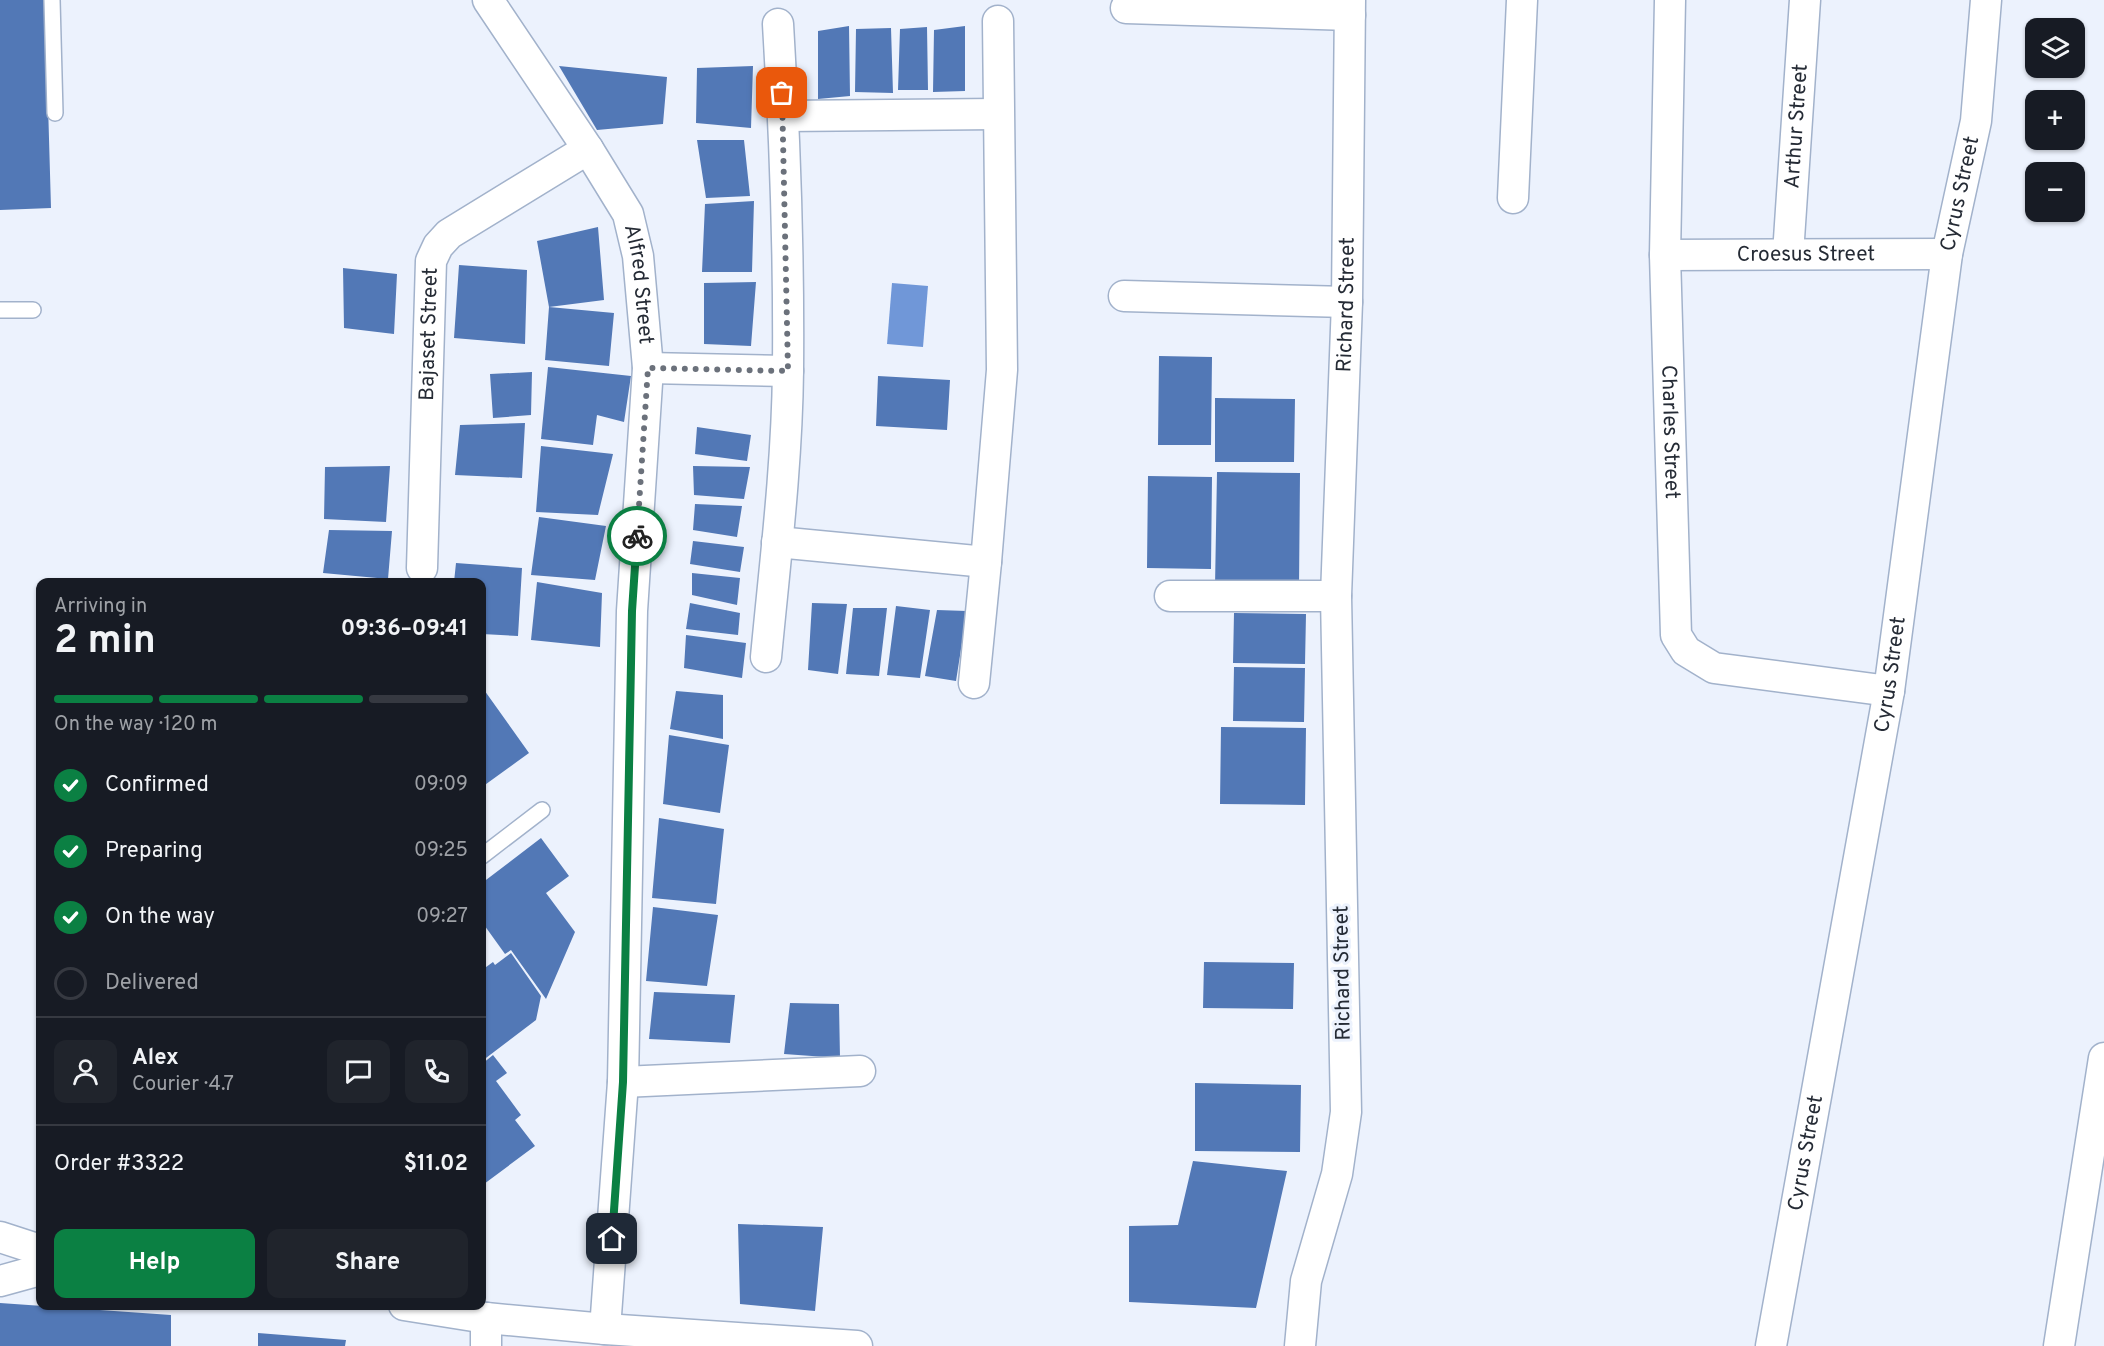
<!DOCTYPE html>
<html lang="en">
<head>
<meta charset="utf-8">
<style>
	:root { --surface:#171b24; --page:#20242c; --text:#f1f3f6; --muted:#9ea1a6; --line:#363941; --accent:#0b8043 }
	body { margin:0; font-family:Overpass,sans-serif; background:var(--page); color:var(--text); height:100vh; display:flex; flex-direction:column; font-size:22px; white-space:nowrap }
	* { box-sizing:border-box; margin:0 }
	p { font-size:20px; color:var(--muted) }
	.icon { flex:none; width:33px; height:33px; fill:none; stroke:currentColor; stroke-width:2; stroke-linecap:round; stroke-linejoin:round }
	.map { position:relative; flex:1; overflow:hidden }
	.panel { position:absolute; left:36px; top:578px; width:450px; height:732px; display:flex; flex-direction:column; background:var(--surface); border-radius:12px; box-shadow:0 2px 4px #0004 }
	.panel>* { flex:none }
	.fabs { position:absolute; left:2025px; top:18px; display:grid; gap:12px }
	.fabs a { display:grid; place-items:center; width:60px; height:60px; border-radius:12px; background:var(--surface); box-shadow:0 2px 4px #0004; font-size:30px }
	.pin { position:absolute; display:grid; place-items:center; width:51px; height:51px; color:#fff; margin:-26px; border-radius:12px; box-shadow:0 3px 9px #0006 }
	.courier { position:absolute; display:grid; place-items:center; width:60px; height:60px; margin:-30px; border:4px solid #0b8043; border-radius:50%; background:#fff; color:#222; box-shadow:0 2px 8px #0007 }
	.headline em { font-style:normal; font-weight:700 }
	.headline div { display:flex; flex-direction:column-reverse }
	.headline { display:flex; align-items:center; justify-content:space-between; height:102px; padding:0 18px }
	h1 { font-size:39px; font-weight:700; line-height:45px }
	.bar { display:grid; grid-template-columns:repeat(4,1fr); gap:9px 6px; align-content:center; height:72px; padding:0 18px }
	.bar i { height:8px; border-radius:4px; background:var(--line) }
	.bar .current { background:var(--accent) }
	.bar p { grid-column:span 4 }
	.line { display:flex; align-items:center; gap:15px; padding:0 18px; border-top:2px solid var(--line) }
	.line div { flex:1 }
	.round { display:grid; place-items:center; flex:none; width:63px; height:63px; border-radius:12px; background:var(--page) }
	ol { padding:0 18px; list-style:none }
	li { display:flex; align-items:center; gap:18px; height:66px }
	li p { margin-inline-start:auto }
	li .icon { padding:6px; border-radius:50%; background:var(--accent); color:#fff; stroke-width:4 }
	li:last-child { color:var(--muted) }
	li i { width:33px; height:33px; border:3px solid var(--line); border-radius:50% }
	.cta { display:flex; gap:12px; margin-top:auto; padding:12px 18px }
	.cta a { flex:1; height:69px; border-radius:12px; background:var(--accent); color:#fff; font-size:24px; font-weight:700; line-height:69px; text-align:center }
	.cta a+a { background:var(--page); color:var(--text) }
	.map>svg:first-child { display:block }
	.water { fill:#7097d8 }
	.building { fill:#5278b6 }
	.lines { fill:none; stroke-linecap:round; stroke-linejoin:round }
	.service-casing { stroke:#a2b2cb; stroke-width:18 }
	.minor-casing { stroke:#a2b2cb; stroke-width:33 }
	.service { stroke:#fff; stroke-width:15 }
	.minor { stroke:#fff; stroke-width:30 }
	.done { stroke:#6b717b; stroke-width:6; stroke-dasharray:0 10.8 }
	.route { stroke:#0b8043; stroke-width:8 }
	.labels { text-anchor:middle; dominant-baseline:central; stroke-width:6; stroke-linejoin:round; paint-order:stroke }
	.street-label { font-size:21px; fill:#252b35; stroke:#ecf2fd }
</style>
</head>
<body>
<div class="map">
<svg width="2104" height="1346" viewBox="0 0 2104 1346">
	<rect width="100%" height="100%" fill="#ecf2fd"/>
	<path class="water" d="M892,283L928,286L923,347L887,344Z"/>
	<path class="building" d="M0,0H45L51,208L0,210Z
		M849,26L850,96L818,99V31Z
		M965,26V91L933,92L934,30Z
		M927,27L928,90H898L900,29Z
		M891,28L893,93L855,92L856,29Z
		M559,66L667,77L663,124L597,130Z
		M753,66L751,128L696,123L697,68Z
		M697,140H744L750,196L706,198Z
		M754,201L752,272H702L705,204Z
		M598,227L604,300L549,307L537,241Z
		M459,265L527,270L525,344L454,338Z
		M343,268L397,274L394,334L344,328Z
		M756,282L751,346L704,344V283Z
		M549,307L614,313L609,366L545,360Z
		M1159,356L1212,357L1211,445H1158Z
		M548,367L631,376L624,422L597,415L593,445L541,439Z
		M532,372L531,415L493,418L490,374Z
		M878,376L950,380L947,430L876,426Z
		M1215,398L1295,399L1294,462H1215Z
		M525,423L522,478L455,475L460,425Z
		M697,427L751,435L747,461L695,454Z
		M541,446L613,454L598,515L536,512Z
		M390,466L386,522L324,519L325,467Z
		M693,466L750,467L744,499L694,495Z
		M1217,472L1300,473L1299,588L1215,587Z
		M1148,476L1212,477L1211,569L1147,568Z
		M695,504L742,506L737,537L693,530Z
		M539,517L606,526L595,580L531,575Z
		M329,530L392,531L388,579L323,573Z
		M693,541L744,547L740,572L690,564Z
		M456,563L522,568L518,636L482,634V582H454Z
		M692,573L740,578L737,605L692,595Z
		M537,582L602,593L600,647L531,640Z
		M690,603L740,613L738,635L686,629Z
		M812,603L847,604L838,674L808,670Z
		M896,606L930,610L920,678L887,675Z
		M853,608H887L879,676L846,674Z
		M937,610L967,611L956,681L925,676Z
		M1234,613L1306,614L1305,664L1233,663Z
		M686,635L746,643L742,678L684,668Z
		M1234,667L1305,668L1304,722L1233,721Z
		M482,687L529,753L482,787Z
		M676,691L723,695V739L670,729Z
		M1221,727L1306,728L1305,805L1220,804Z
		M669,735L729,745L720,813L663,804Z
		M659,818L724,829L716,904L652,898Z
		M541,838L569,876L546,893L575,932L546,999L511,950L505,954L482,922V883Z
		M653,907L718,915L707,986L646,981Z
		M511,953L541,996L536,1020L482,1061V970L493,962L495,965Z
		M1204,962L1294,963L1293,1009L1203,1008Z
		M654,992L735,995L730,1043L649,1039Z
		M790,1003L839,1004L840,1058L784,1054Z
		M493,1055L507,1073L496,1081L521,1115L515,1120L535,1146L484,1184L482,1181V1064Z
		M1195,1083L1301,1085L1300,1152L1195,1151Z
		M1193,1161L1287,1171L1256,1308L1129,1302V1226L1178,1225Z
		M738,1224L823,1227L815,1311L740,1304Z
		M0,1303L171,1315V1346H0Z
		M258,1333L346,1340L345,1346H258Z"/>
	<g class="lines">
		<defs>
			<path id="service" d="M52,0L55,113
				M0,310H33
				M482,856L542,810"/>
			<g id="minor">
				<path id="s1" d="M488,0L588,149L628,214L638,256L648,368L632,611L623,1082L605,1329"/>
				<path id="s2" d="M1670,0L1665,255L1676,635L1686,651L1714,668L1889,691"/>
				<path d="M1126,8L1350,15"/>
				<path d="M784,116L998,114"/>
				<path d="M1513,198L1522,0"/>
				<path id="s3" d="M1788,254L1805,0"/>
				<path id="s4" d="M1665,255L1947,254"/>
				<path d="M1124,296L1347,302"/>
				<path d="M648,368L788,371"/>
				<path d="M777,542L986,562"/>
				<path id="s5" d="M422,568L431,261L438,246L449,234L588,149"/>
				<path d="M1170,596H1336"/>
				<path d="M766,657C775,562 787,466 788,370C789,255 785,139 778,24"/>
				<path d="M974,683L986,562L1002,370L998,21"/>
				<path d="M623,1082L860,1071"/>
				<path d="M0,1237L40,1250"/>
				<path d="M0,1281L40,1270"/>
				<path d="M404,1305L486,1318L605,1329L857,1346"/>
				<path d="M486,1346V1318"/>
				<path id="s6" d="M1300,1346L1306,1281L1337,1174L1346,1112L1336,596L1347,302L1350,0"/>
				<path id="s7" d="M1771,1346L1889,691L1947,254L1976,121L1986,0"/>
				<path d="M2059,1346L2104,1058"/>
			</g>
		</defs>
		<use href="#service" class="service-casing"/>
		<use href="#minor" class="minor-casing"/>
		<use href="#service" class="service"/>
		<use href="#minor" class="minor"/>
	</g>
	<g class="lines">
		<path class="done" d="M637,536L648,368L788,371L782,93"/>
		<path class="route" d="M612,1239L623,1082L632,611L637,536"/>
	</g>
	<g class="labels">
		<g class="street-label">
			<text stroke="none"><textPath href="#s3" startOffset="128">Arthur Street</textPath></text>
			<text stroke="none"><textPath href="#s7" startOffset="1168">Cyrus Street</textPath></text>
			<text stroke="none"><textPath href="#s4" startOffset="141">Croesus Street</textPath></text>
			<text stroke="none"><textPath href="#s1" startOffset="327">Alfred Street</textPath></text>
			<text stroke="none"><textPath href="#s6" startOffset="1047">Richard Street</textPath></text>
			<text stroke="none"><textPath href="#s5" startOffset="234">Bajaset Street</textPath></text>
			<text stroke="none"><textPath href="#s2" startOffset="432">Charles Street</textPath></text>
			<text stroke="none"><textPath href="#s7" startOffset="682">Cyrus Street</textPath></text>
			<text transform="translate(1343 973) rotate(-91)">Richard Street</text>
			<text stroke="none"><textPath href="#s7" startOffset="196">Cyrus Street</textPath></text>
		</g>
	</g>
</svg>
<div class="fabs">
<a><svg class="icon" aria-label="layers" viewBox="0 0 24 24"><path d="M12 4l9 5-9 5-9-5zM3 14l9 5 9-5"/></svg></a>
<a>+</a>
<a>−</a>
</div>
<div class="pin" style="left:782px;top:93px;background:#ea580c"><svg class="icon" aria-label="bag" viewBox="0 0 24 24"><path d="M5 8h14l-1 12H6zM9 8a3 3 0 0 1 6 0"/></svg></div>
<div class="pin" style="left:612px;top:1239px;background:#1f2937"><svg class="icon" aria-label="home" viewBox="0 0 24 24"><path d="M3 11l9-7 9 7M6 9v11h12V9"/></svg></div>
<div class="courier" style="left:637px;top:536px"><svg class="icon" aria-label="bike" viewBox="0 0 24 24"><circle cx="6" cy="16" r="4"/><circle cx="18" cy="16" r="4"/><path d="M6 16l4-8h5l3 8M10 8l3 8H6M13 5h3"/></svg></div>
<section class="panel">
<div class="headline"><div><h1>2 min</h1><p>Arriving in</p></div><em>09:36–09:41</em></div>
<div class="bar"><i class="current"></i><i class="current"></i><i class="current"></i><i></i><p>On the way · 120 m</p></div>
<ol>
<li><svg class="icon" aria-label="check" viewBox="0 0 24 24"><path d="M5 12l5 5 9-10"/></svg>Confirmed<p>09:09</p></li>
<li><svg class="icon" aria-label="check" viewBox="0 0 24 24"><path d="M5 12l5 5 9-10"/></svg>Preparing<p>09:25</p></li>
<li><svg class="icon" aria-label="check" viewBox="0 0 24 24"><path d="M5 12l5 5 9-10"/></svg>On the way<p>09:27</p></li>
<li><i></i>Delivered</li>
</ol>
<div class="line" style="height:108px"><a class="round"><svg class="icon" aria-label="person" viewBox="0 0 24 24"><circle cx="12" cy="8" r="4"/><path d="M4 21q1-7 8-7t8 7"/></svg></a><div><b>Alex</b><p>Courier · 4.7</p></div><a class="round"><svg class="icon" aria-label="chat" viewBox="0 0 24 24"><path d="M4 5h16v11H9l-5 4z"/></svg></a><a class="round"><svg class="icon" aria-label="phone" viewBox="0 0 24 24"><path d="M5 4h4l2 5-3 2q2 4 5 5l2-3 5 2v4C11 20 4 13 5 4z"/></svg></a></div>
<div class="line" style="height:78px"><div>Order #3322</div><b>$11.02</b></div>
<div class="cta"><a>Help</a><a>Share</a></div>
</section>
</div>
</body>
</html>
